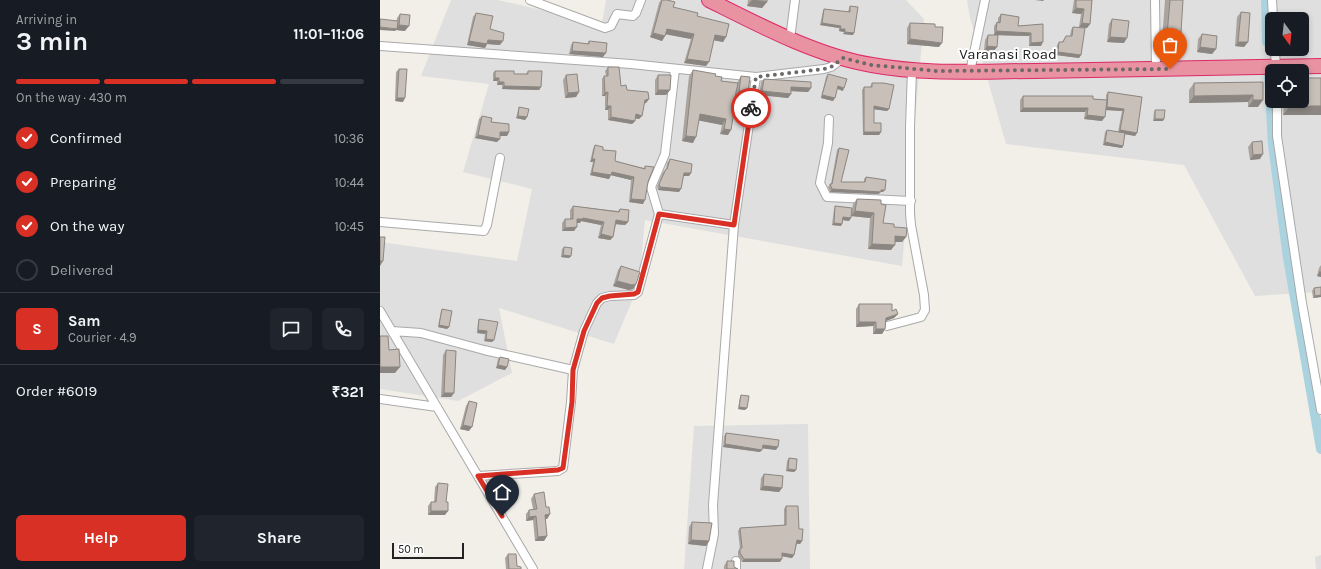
<!DOCTYPE html>
<html lang="en">
<head>
<meta charset="utf-8">
<style>
	:root { --surface:#171b24; --page:#20242c; --text:#f1f3f6; --muted:#9ea1a6; --line:#363941; --accent:#d93025 }
	body { margin:0; font-family:Karla,sans-serif; background:var(--page); color:var(--text); height:100vh; display:flex; flex-direction:column; font-size:15px; white-space:nowrap }
	* { box-sizing:border-box; margin:0 }
	p { font-size:13px; color:var(--muted) }
	.icon { flex:none; width:22px; height:22px; fill:none; stroke:currentColor; stroke-width:2; stroke-linecap:round; stroke-linejoin:round }
	.map { position:relative; flex:1; overflow:hidden }
	.details { display:flex; flex-direction:column; background:var(--surface); width:380px }
	.details>* { flex:none }
	.needle { width:26px; rotate:165deg }
	.tools { position:absolute; left:885px; top:12px; display:grid; gap:8px }
	.tools a { display:grid; place-items:center; width:44px; height:44px; border-radius:6px; background:var(--surface); box-shadow:0 2px 6px #0003; font-size:20px }
	.scale { position:absolute; left:12px; bottom:10px; width:72px; box-sizing:border-box; padding-left:4px; border:2px solid #222; border-top:0; font-size:11px; line-height:14px; white-space:nowrap; color:#222; -webkit-text-stroke:3px #fff; paint-order:stroke }
	.pin { position:absolute; display:grid; place-items:center; width:34px; height:34px; color:#fff; margin:-41px -17px; border-radius:50% 50% 50% 0; rotate:-45deg; box-shadow:0 0 4px #0007 }
	.pin .icon { rotate:45deg }
	.courier { position:absolute; display:grid; place-items:center; width:40px; height:40px; margin:-20px; border:3px solid #d93025; border-radius:50%; background:#fff; color:#222; box-shadow:0 1px 5px #0007 }
	.headline em { font-style:normal; font-weight:700 }
	.headline div { display:flex; flex-direction:column-reverse }
	.headline { display:flex; align-items:center; justify-content:space-between; height:68px; padding:0 16px }
	h1 { font-size:26px; font-weight:700; line-height:30px }
	.bar { display:grid; grid-template-columns:repeat(4,1fr); gap:6px 4px; align-content:center; height:48px; padding:0 16px }
	.bar i { height:5px; border-radius:3px; background:var(--line) }
	.bar .on { background:var(--accent) }
	.bar p { grid-column:span 4 }
	.line { display:flex; align-items:center; gap:10px; padding:0 16px; border-top:1px solid var(--line) }
	.line div { flex:1 }
	.round { display:grid; place-items:center; flex:none; width:42px; height:42px; border-radius:6px; background:var(--page) }
	ol { padding:0 16px; list-style:none }
	li { display:flex; align-items:center; gap:12px; height:44px }
	li p { margin-inline-start:auto }
	li .icon { padding:4px; border-radius:50%; background:var(--accent); color:#fff; stroke-width:4 }
	li:last-child { color:var(--muted) }
	li i { width:22px; height:22px; border:2px solid var(--line); border-radius:50% }
	.action { display:flex; gap:8px; margin-top:auto; padding:8px 16px }
	.action a { flex:1; height:46px; border-radius:6px; background:var(--accent); color:#fff; font-size:16px; font-weight:700; line-height:46px; text-align:center }
	.action a+a { background:var(--page); color:var(--text) }
	main { display:flex; flex:1; min-height:0 }
	.map>svg:first-child { display:block }
	.residential { fill:#e0dfdf; fill-rule:evenodd }
	.lines { fill:none; stroke-linecap:round; stroke-linejoin:round }
	.canal { stroke:#aad3df; stroke-width:10 }
	.street-casing { stroke:#a9a9a9; stroke-width:10 }
	.highway-casing { stroke:#dc2a67; stroke-width:16 }
	.street { stroke:#fff; stroke-width:8 }
	.highway { stroke:#e892a2; stroke-width:14 }
	.wall { fill:#aba49e }
	.shaded-wall { fill:#8b8681 }
	.building { fill:#c7bfb8; stroke:#8b8681 }
	.done { stroke:#6b6a68; stroke-width:4; stroke-dasharray:0 7.2 }
	.route { stroke:#d93025; stroke-width:5 }
	.labels { text-anchor:middle; dominant-baseline:central; stroke-width:4; stroke-linejoin:round; paint-order:stroke }
	.street-label { font-size:15px; fill:#222; stroke:#fff }
</style>
</head>
<body>
<main>
<section class="details">
<div class="headline"><div><h1>3 min</h1><p>Arriving in</p></div><em>11:01–11:06</em></div>
<div class="bar"><i class="on"></i><i class="on"></i><i class="on"></i><i></i><p>On the way · 430 m</p></div>
<ol>
<li><svg class="icon" aria-label="check" viewBox="0 0 24 24"><path d="M5 12l5 5 9-10"/></svg>Confirmed<p>10:36</p></li>
<li><svg class="icon" aria-label="check" viewBox="0 0 24 24"><path d="M5 12l5 5 9-10"/></svg>Preparing<p>10:44</p></li>
<li><svg class="icon" aria-label="check" viewBox="0 0 24 24"><path d="M5 12l5 5 9-10"/></svg>On the way<p>10:45</p></li>
<li><i></i>Delivered</li>
</ol>
<div class="line" style="height:72px"><b class="round" style="background:var(--accent);color:#fff">S</b><div><b>Sam</b><p>Courier · 4.9</p></div><a class="round"><svg class="icon" aria-label="chat" viewBox="0 0 24 24"><path d="M4 5h16v11H9l-5 4z"/></svg></a><a class="round"><svg class="icon" aria-label="phone" viewBox="0 0 24 24"><path d="M5 4h4l2 5-3 2q2 4 5 5l2-3 5 2v4C11 20 4 13 5 4z"/></svg></a></div>
<div class="line" style="height:52px"><div>Order #6019</div><b>₹321</b></div>
<div class="action"><a>Help</a><a>Share</a></div>
</section>
<div class="map">
<svg width="941" height="569" viewBox="0 0 941 569">
	<rect width="100%" height="100%" fill="#f2efe9"/>
	<path class="residential" d="M71,0H118L222,24L226,0H526L544,19L522,266L265,220L259,284L234,344L119,308L132,373L78,401L0,389V242L137,261L152,189L83,172L109,84L41,76Z
		M587,0H941V292L875,296L804,165L626,144L590,18ZM892,19H922V49H892ZM892,71H922V101H892Z
		M428,424L430,569H304L314,426Z
		M941,555V569H936L935,557Z"/>
	<g class="lines">
		<path class="canal" d="M886,0L887,42
			M889,75L893,145L908,258L941,449"/>
		<defs>
			<path id="street" d="M150,0L225,28L231,26L237,14L253,16L256,13L261,0
				M775,0L776,69
				M892,0L893,19
				M410,39L415,0
				M0,46L251,64L376,77L444,69L451,67L463,58
				M895,49L896,70
				M590,72L605,0
				M897,101V136L922,303L941,410
				M449,119L448,143L440,183L447,197L531,201
				M279,214L271,187L285,154L295,69
				M0,222L104,231L107,225L120,158
				M0,311L153,569
				M507,326L541,317L545,310L544,295L531,225L530,213V127L532,70
				M12,331L41,333L104,350L193,370
				M0,399L57,407
				M98,476L178,471L183,468L191,402L193,370L204,331L217,303L222,298L230,296L254,295L258,292L279,214L354,225
				M327,569L334,534L333,505L354,225L376,77
				M356,569V561"/>
			<path id="highway" d="M329,0C379,25 437,56 492,65C546,75 601,71 655,71C750,70 846,67 941,66"/>
		</defs>
		<use href="#street" class="street-casing"/>
		<use href="#highway" class="highway-casing"/>
		<use href="#street" class="street"/>
		<use href="#highway" class="highway"/>
	</g>
	<path class="wall" d="M281,0H287L293,7L317,16L346,37L343,42L334,40L326,66L304,63L311,39L286,34L282,41L270,37L279,3Z
		M368,0H387V2L382,8L367,6Z
		M694,0H712L710,24L707,28L699,27L701,14L692,13Z
		M785,0H803L795,55L781,54Z
		M470,6L474,33L473,35L463,34L464,32L459,31V28L440,25L443,11L444,9L468,12L469,8Z
		M861,12L868,42L864,47L855,46L857,17Z
		M96,13L110,29L120,45L107,44L105,48L87,45L93,17Z
		M20,14L25,31L16,30L15,31L17,18Z
		M621,14L638,26L663,24L661,46H649V36L614,35V26L617,22H618V18Z
		M732,19L744,43L727,42L729,24Z
		M530,23L559,47L527,44V28Z
		M693,27L701,55L699,58L676,55L677,45L679,42H682L686,36H690L691,30Z
		M822,34L836,49L832,54L817,52L818,39Z
		M608,35L614,51H604L605,40Z
		M209,41L223,57L189,54L191,45L193,42L207,44Z
		M228,67L241,86L247,90L269,99L266,103H264L259,119L255,118V121L252,124L228,120V110H225V96H222V79L224,76H226L225,71Z
		M19,69L23,102L15,101L16,72Z
		M313,70L335,76L341,81L357,83L358,81L361,76L368,92L365,97L356,96V91L348,135L340,134L342,125L319,120L313,143L302,141L309,76Z
		M115,71L134,74H146L148,71L161,87L159,90L122,89V85H117V81H113V73Z
		M448,74L463,91L457,89L453,101L441,98L446,77Z
		M186,75L199,92L196,97L185,98L183,80Z
		M278,75L290,90L286,95H275V80Z
		M941,78V115H903L904,101H922Z
		M384,79L431,88L428,92L411,91V94L408,98L379,95L381,82Z
		M883,82L878,107H868V102L809,103V90L814,83Z
		M492,83L509,109L507,111L494,109V123L501,132L499,135H483L482,90L484,87H490Z
		M728,92L762,97L757,133L755,136L745,134L743,146L742,148L723,145L725,132L727,130L738,132L742,111L726,110L722,121L704,119L705,112H640V100L643,96L713,99L726,100V95Z
		M139,107L147,117L145,120L136,118L138,110Z
		M775,110L783,121H773L774,112Z
		M102,116L129,132L127,136H120L117,142L95,138L99,119Z
		M872,142L880,159L870,160L868,147Z
		M215,145L223,150L235,161L264,168L265,166L268,182L263,204L249,202L251,180L231,175L229,179L210,175L213,162H210L213,149Z
		M459,148L461,182H484V179L486,177L503,192H500L499,194L450,192L448,187L450,184H451L457,150Z
		M290,159L311,173L309,176H303L299,192L278,190L277,187L283,172L286,169L287,163Z
		M477,199L501,204L503,223L514,227L526,237L522,242H515L511,250L488,249L490,218L471,216L473,204Z
		M193,206L238,211L240,209L248,222L245,225L236,224L233,237L230,240L218,238L221,225L201,221L200,223H197L194,231H182V223L185,219H190V210Z
		M455,206L471,218L469,221L463,220L461,226L452,225L454,209Z
		M184,247L191,256L189,258L181,257L182,249Z
		M941,265V277L937,276L939,268Z
		M241,266L256,284L253,289L249,290L233,286L238,270Z
		M934,288L941,297L933,298L932,291Z
		M479,304L512,311L518,314L514,318L506,321L505,329L502,334H493V326L476,327V309Z
		M62,309L69,327L67,329L58,327L61,311Z
		M99,319L114,340L112,342L104,341L105,334L97,333L98,322Z
		M66,350L74,393L71,397H61L63,355Z
		M120,357L127,367L125,370L116,368L118,359Z
		M361,395L367,408L365,410L358,409L360,397Z
		M89,401V431L80,429L86,406Z
		M346,433L396,450L382,448L380,452L343,447L344,436Z
		M409,458L416,470L414,472L406,471L407,461Z
		M384,474L402,488L399,492L380,490L381,478Z
		M58,483L65,515H48V506L51,502H54L55,487Z
		M154,494L166,507L170,514L167,519H165L167,536L164,541H155L153,520L146,521V514L149,510L153,509L151,499Z
		M406,506L419,529L422,541L420,544H417L414,555L412,558L402,556L400,562H362L358,556V551L360,549L358,531L360,528L404,525V509Z
		M312,522L329,541L326,546L308,544L309,527Z
		M128,554L137,566L141,569H126L125,558Z
		M347,561L354,567L358,569H344V566Z"/>
	<path class="shaded-wall" d="M372,0L387,2L382,8L367,6Z
		M655,0H664L663,1Z
		M696,8L704,9L701,14L692,13Z
		M442,23L461,26L459,28L440,25Z
		M702,23L710,24L707,28L699,27Z
		M19,25L29,26L25,31L16,30L15,31L0,30V27L16,29Z
		M287,29L314,34L311,39L284,34Z
		M460,29H465L464,32L459,31Z
		M616,31L651,33L649,36L614,35Z
		M465,32L474,33L473,35L463,34Z
		M273,33L285,36L282,41L270,37Z
		M335,35L346,37L343,42L332,40Z
		M730,37L747,38L744,43L727,42Z
		M530,39L562,43L559,47L527,44Z
		M108,40L123,41L120,45L107,44L105,48L87,45L89,41Z
		M663,42L661,46H649L651,43Z
		M858,42H868L864,47L855,46Z
		M607,46L617,47L614,51H604Z
		M786,47L800,48L795,55L781,54Z
		M820,47L836,49L832,54L817,52Z
		M192,51L226,53L223,57L189,54Z
		M678,52L701,55L699,58L676,55Z
		M307,59L329,62L326,66L304,63Z
		M115,78H119L117,81H113Z
		M119,82H124L122,85H117Z
		M124,86L161,87L159,90L122,89Z
		M458,86L464,88L463,91L456,88Z
		M411,87L431,88L428,92L409,91Z
		M278,90H290L286,95H275Z
		M359,91L368,92L365,97L356,96Z
		M382,91L411,94L408,98L379,95Z
		M199,92L196,97L185,98L188,93Z
		M228,92L225,96H222L225,93Z
		M442,95L455,98L453,101L441,98Z
		M873,95L868,102L809,103L814,96Z
		M17,98H25L23,102L15,101Z
		M269,99L266,103L262,104L265,100Z
		M873,100H883L878,107H868Z
		M227,106H231L228,110H225Z
		M494,106L509,109L507,111L492,109Z
		M910,106H941V115H903Z
		M727,107L744,109L742,111L725,110Z
		M643,108H708L705,112H640Z
		M256,114L262,116L259,119L253,118Z
		M320,114L346,119L342,125L316,120Z
		M707,115L725,117L722,121L704,119Z
		M138,116L147,117L145,120L136,118Z
		M231,117L255,121L252,124L228,120Z
		M775,119H784L783,121H773Z
		M344,129L351,130L348,135L340,134Z
		M740,130L757,133L755,136L738,133Z
		M120,132H129L127,136H118Z
		M484,132H501L499,135H483Z
		M98,135L120,139L117,142L95,138Z
		M306,136L316,137L313,143L302,141Z
		M725,142L743,146L742,148L723,145Z
		M883,154L880,159L870,160L873,155Z
		M212,159H215L213,162H210Z
		M212,172L231,175L229,179L210,175Z
		M232,172L254,177L251,180L230,175Z
		M304,173H311L309,176H301Z
		M280,187L301,189L299,192L278,190Z
		M452,189L501,190H505L503,192H500L499,194L450,192Z
		M251,199L265,200L263,204L249,202Z
		M475,211L494,213L490,218L471,216Z
		M463,217L471,218L469,221L462,220Z
		M203,218L224,222L221,225L201,221L200,223H194L197,219Z
		M236,220L248,222L245,225L234,224Z
		M454,223L462,224L461,226L452,225Z
		M197,227L194,231H182L185,228Z
		M221,234L233,237L230,240L218,238Z
		M515,236L526,237L522,242H512Z
		M492,244L515,245L511,250L488,249Z
		M183,255L191,256L189,258L181,257Z
		M0,261H3L0,266Z
		M940,271L941,272V277L937,276Z
		M237,281L256,284L253,289L249,290L233,286Z
		M941,295V297L933,298L935,296Z
		M518,314L514,318L503,322L506,318Z
		M479,322H496L493,326L476,327Z
		M59,325L69,327L67,329L58,327Z
		M496,329H505L502,334H493Z
		M98,330L107,331L105,334L97,333Z
		M106,339L114,340L112,342L104,341Z
		M118,365L127,367L125,370L116,368Z
		M0,367H20L15,373H0Z
		M64,393H74L71,397H61Z
		M359,407L367,408L365,410L358,409Z
		M83,425L92,427L89,431L80,429Z
		M345,444L382,450L380,452L343,447Z
		M383,445L398,447L396,450L381,448Z
		M408,469L416,470L414,472L406,471Z
		M383,486L402,488L399,492L380,490Z
		M51,511H68L65,515H48Z
		M170,514L167,519H162L165,515Z
		M156,516L153,520L146,521L149,517Z
		M167,536L164,541H155L158,537Z
		M311,540L329,541L326,546L308,544Z
		M417,540L422,541L420,544L415,543Z
		M402,553L414,555L412,558L400,556Z
		M364,559H402L400,562H362Z"/>
	<path class="building" d="M282,0H287L295,2L293,7L318,13L317,16L349,24L346,37L335,35L329,62L307,59L314,34L287,29L285,36L273,33Z
		M372,0H387V2Z
		M696,0H712L710,24L702,23L704,9L696,8Z
		M790,0H803L800,48L786,47Z
		M470,6L478,7L474,33L465,32V29H460L461,26L442,23L444,9L470,12Z
		M861,12L870,13L868,42H858Z
		M96,13L113,16L110,29L124,33L123,41L108,40L107,44L89,41Z
		M20,14L30,15L29,26L19,25Z
		M621,14L639,17L638,26L663,24V42L651,43V33L616,31L617,22L620,23Z
		M0,19L18,21L17,29L0,27Z
		M732,19L749,21L747,38L730,37Z
		M530,23L555,24V27H563L562,43L530,39Z
		M693,27L705,28L701,55L678,52L679,42H683L686,36H692Z
		M822,34L837,36L836,49L820,47Z
		M608,35H618L617,47L607,46Z
		M209,41L227,43L226,53L192,51L193,42L209,44Z
		M228,67H239L241,86L246,85L247,90L268,92L269,99L265,100L262,116L256,114L255,121L231,117V106H227L228,92L225,93L224,76H228Z
		M19,69H27L25,98H17Z
		M313,70L336,74L335,76L342,77L341,81L358,83L352,111H354L351,130L344,129L346,119L320,114L316,137L306,136Z
		M115,71H134V74H148V71H162L161,87L124,86V82H119V78H115Z
		M197,74L199,92L188,93L186,75Z
		M448,74L467,79L464,88L458,86L455,98L442,95Z
		M278,75H291L290,90H278Z
		M361,76L370,77L368,92L359,91Z
		M922,78H941V106H910V101H922Z
		M384,79L431,82V88L411,87V94L382,91Z
		M883,82V100H873V95L814,96V83Z
		M492,83H503L514,85L509,109L494,106V123H501V132H484V87H492Z
		M728,92L762,97L757,133L740,130L744,109L727,107Z
		M643,96H713V99L727,100L725,117L707,115L708,108H643Z
		M139,107L149,109L147,117L138,116Z
		M775,110H785L784,119H775Z
		M102,116L112,118L111,122L129,124V132H120V139L98,135Z
		M727,130L745,133L743,146L725,142Z
		M882,141L883,154L873,155L872,142Z
		M215,145L223,147V150L236,151L235,161L265,169V166L274,167L268,182L265,200L251,199L254,177L232,172L231,175L212,172L215,159H212Z
		M459,148L469,150L461,182H485L486,177L506,180L505,190H501V192L452,189L450,184H452Z
		M290,159L312,164L311,173H304L301,189L280,187L279,184L286,169H287Z
		M477,199L501,200V204L506,205L503,223L514,224V227L527,228L526,237L515,236V245L492,244L494,213L475,211Z
		M193,206L239,212L240,209L249,210L248,222L236,220L233,237L221,234L224,222L203,218V219H197V227L185,228V219H193Z
		M455,206L472,208L471,218L463,217L462,224L454,223Z
		M0,237H5L3,261H0Z
		M184,247L192,248L191,256L183,255Z
		M241,266L260,272L256,284L252,285L237,281Z
		M941,287V295L935,296L934,288Z
		M479,304H512V311L516,309L518,314L506,318L505,329H496V322H479Z
		M62,309L72,311L69,327L59,325Z
		M99,319L118,322L114,340L106,339L107,331L98,330Z
		M0,336H8L9,350L19,349L20,367H0Z
		M66,350L76,351L74,393H64Z
		M120,357L129,359L127,367L118,365Z
		M361,395L369,396L367,408L359,407Z
		M89,401L97,403L92,427L83,425Z
		M346,433L399,440L398,447L383,445L382,450L345,444Z
		M409,458L417,459L416,470L408,469Z
		M384,474L403,476L402,488L383,486Z
		M58,483L68,484L66,502H68V511H51V502H56Z
		M164,492L166,507H169L170,514L165,515L167,536L158,537L156,516L149,517V510L157,509L154,494Z
		M406,506H418L419,529H423L422,541L417,540L414,555L402,553V559H364L360,553V548H362L360,528L406,525Z
		M312,522L332,523L329,541L311,540Z
		M128,554H136L137,566L141,567V569H129Z
		M347,561H354V567L358,569H347Z"/>
	<g class="lines">
		<path class="done" d="M371,108L376,77L444,69L451,67L463,58L491,65L557,71L790,69"/>
		<path class="route" d="M122,516L98,476L178,470L183,468L192,402L193,370L204,331L217,303L222,298L230,296L254,294L258,292L279,214L354,225L371,108"/>
	</g>
	<g class="labels">
		<g class="street-label">
			<text x="628" y="54">Varanasi Road</text>
		</g>
	</g>
</svg>
<div class="tools">
<a><svg class="needle" viewBox="-14 -14 28 28"><path d="M0-13l5 13h-10z" fill="#e53935"/><path d="M0 13l5-13h-10z" fill="#9ea1a6"/></svg></a>
<a><svg class="icon" aria-label="locate" viewBox="0 0 24 24"><circle cx="12" cy="12" r="6"/><path d="M12 2v4M12 18v4M2 12h4M18 12h4"/></svg></a>
</div>
<div class="scale">50 m</div>
<div class="pin" style="left:790px;top:69px;background:#ea580c"><svg class="icon" aria-label="bag" viewBox="0 0 24 24"><path d="M5 8h14l-1 12H6zM9 8a3 3 0 0 1 6 0"/></svg></div>
<div class="pin" style="left:122px;top:516px;background:#1f2937"><svg class="icon" aria-label="home" viewBox="0 0 24 24"><path d="M3 11l9-7 9 7M6 9v11h12V9"/></svg></div>
<div class="courier" style="left:371px;top:108px"><svg class="icon" aria-label="bike" viewBox="0 0 24 24"><circle cx="6" cy="16" r="4"/><circle cx="18" cy="16" r="4"/><path d="M6 16l4-8h5l3 8M10 8l3 8H6M13 5h3"/></svg></div>
</div>
</main>
</body>
</html>
